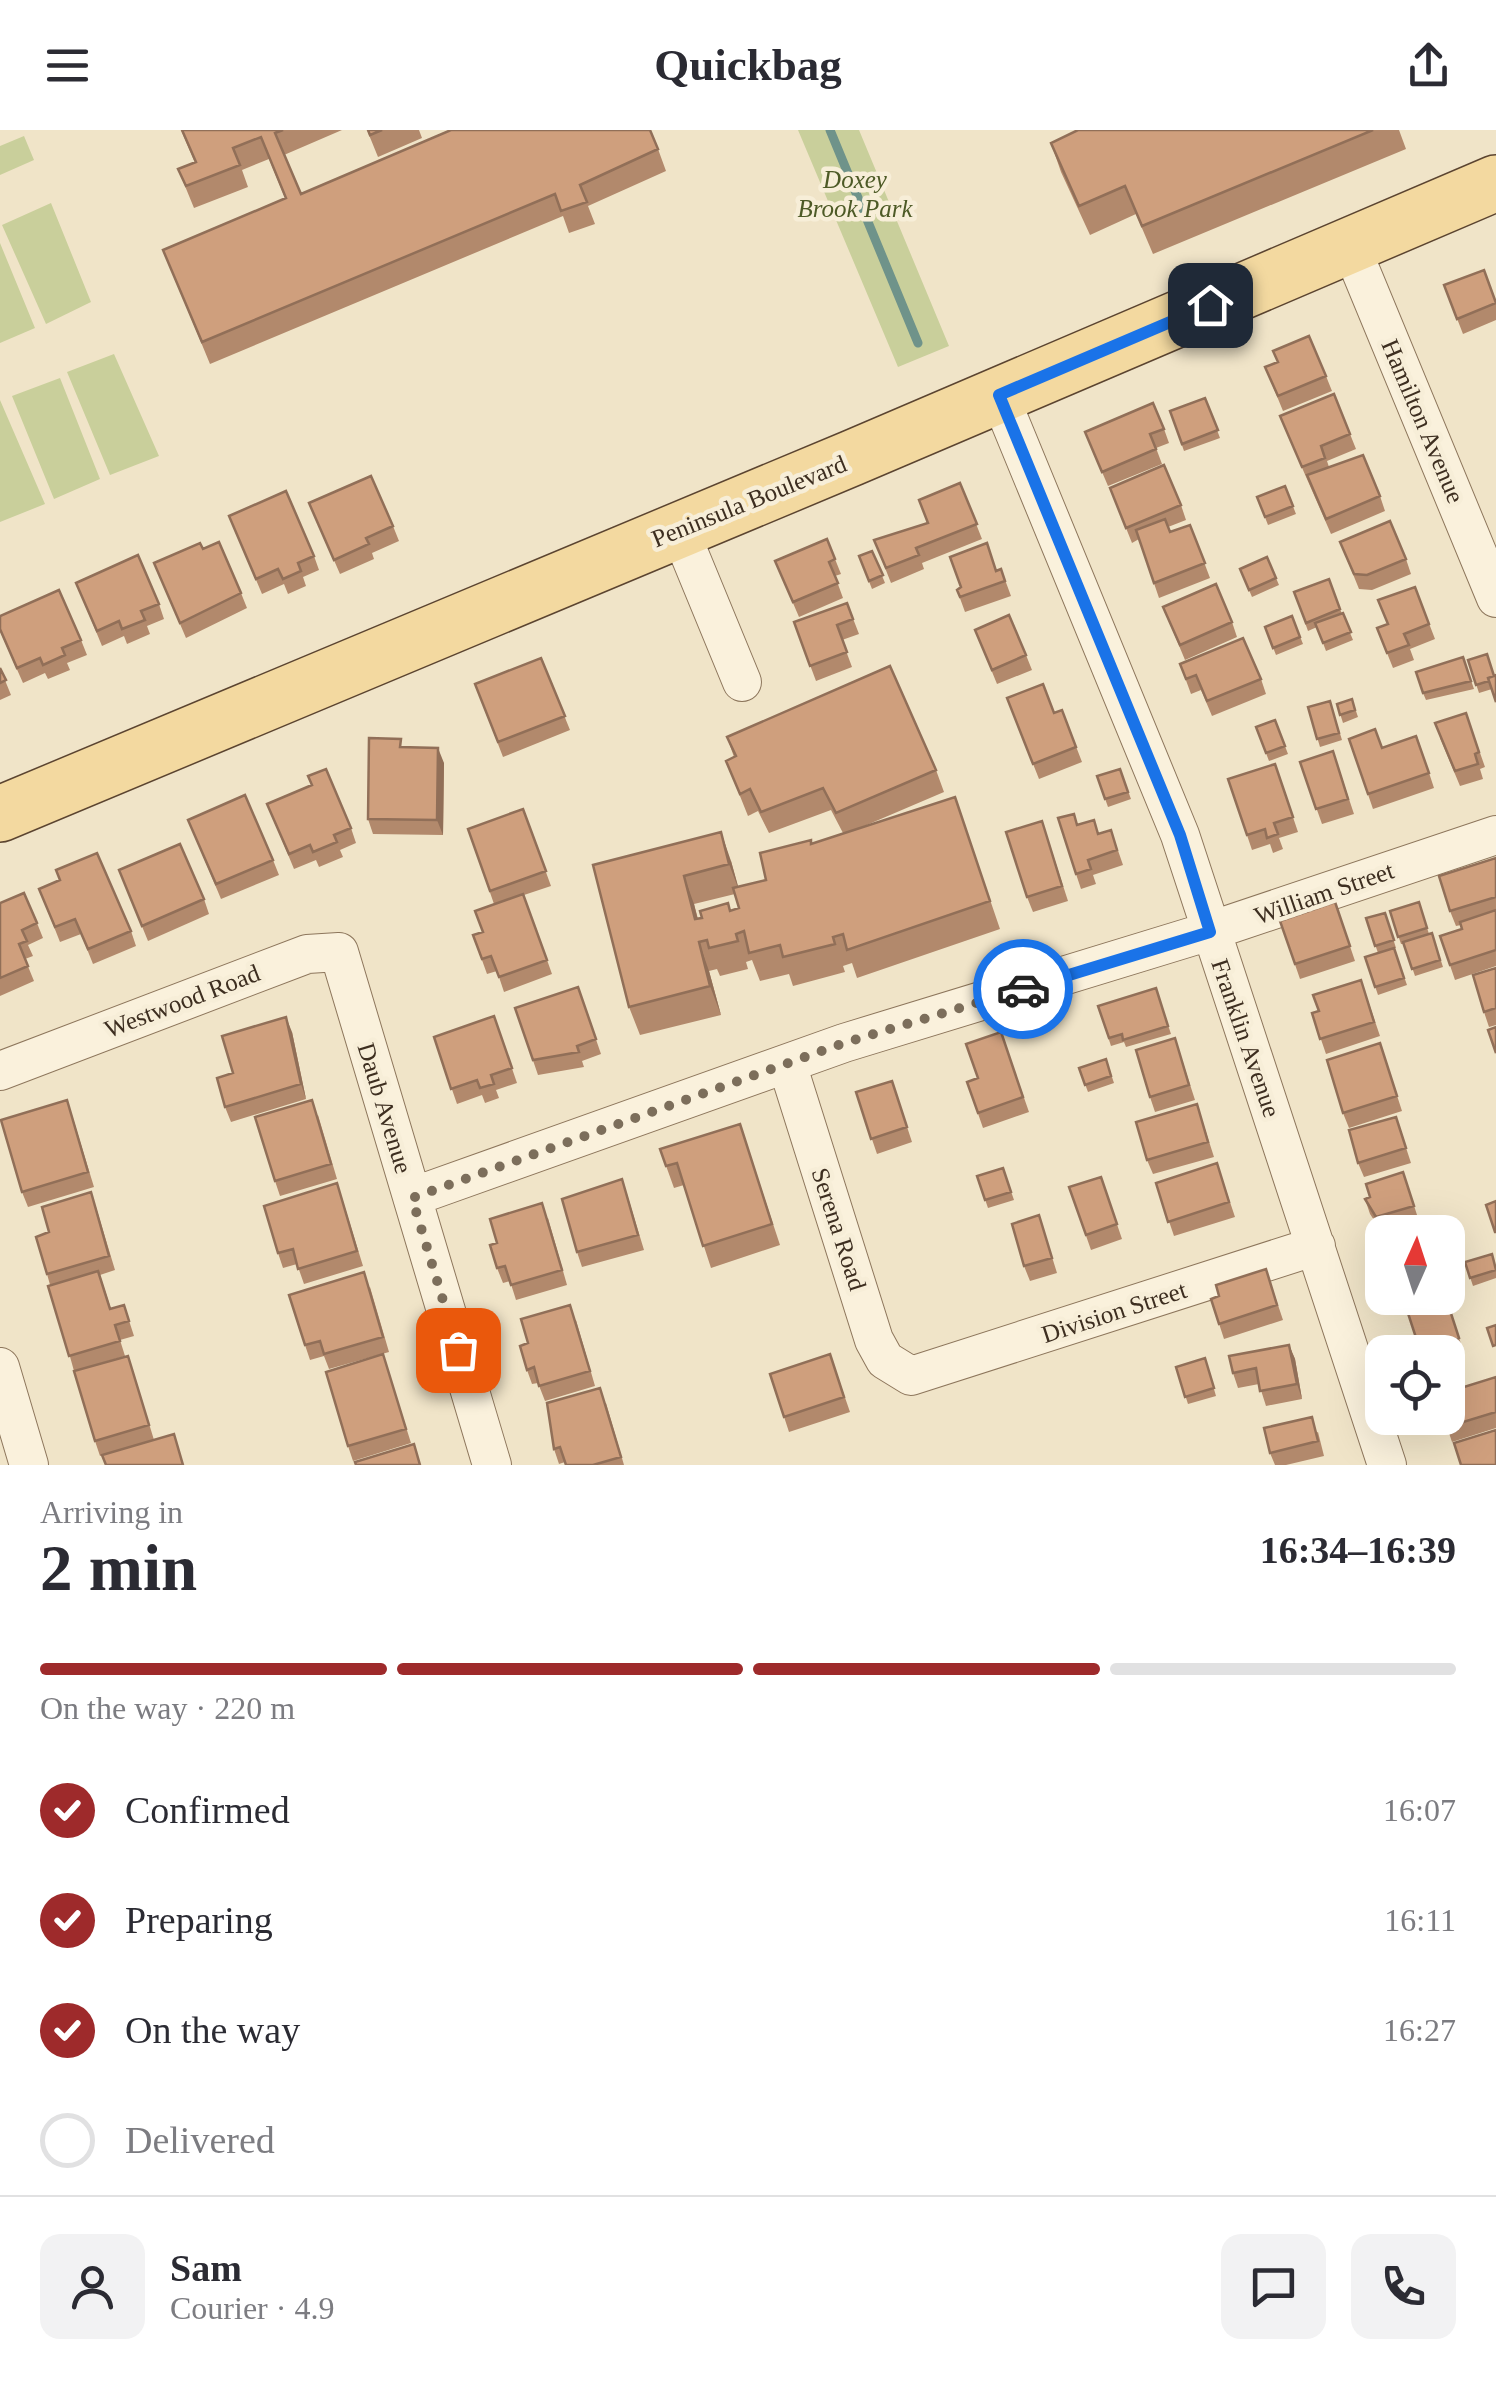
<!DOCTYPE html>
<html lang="en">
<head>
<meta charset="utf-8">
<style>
	:root { --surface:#fff; --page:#f2f2f3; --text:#2b2b33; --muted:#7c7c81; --line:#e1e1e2; --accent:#9e2a2b }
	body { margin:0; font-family:Georgia,serif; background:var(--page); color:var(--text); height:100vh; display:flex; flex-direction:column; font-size:38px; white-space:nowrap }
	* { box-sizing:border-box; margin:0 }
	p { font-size:32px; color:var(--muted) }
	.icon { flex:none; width:55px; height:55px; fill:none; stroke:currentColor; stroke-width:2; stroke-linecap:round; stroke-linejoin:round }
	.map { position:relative; height:1335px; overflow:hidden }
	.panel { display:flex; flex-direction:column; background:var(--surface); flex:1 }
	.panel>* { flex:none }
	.needle { width:65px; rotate:3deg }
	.buttons { position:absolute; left:1365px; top:1085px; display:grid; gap:20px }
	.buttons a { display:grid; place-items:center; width:100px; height:100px; border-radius:20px; background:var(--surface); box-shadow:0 10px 40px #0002; font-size:50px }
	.pin { position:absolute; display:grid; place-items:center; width:85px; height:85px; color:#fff; margin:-42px; border-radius:20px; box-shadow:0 5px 15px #0006 }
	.courier { position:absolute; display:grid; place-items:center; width:100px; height:100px; margin:-50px; border:8px solid #1a73e8; border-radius:50%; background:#fff; color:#222; box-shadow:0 2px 12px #0007 }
	.head em { font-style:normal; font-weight:700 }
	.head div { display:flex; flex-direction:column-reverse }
	.head { display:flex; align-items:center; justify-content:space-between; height:170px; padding:0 40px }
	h1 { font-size:65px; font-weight:700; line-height:75px }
	.bar { display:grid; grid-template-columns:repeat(4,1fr); gap:15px 10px; align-content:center; height:120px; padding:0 40px }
	.bar i { height:12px; border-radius:8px; background:var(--line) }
	.bar .active { background:var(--accent) }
	.bar p { grid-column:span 4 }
	.line { display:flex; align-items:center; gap:25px; padding:0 40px; border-top:2px solid var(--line) }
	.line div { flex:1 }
	.round { display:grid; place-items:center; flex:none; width:105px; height:105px; border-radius:20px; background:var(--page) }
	ol { padding:0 40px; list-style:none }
	li { display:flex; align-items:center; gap:30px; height:110px }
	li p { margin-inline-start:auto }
	li .icon { padding:10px; border-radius:50%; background:var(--accent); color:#fff; stroke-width:4 }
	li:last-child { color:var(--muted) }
	li i { width:55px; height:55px; border:5px solid var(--line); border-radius:50% }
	header { display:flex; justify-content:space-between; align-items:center; height:130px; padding:0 40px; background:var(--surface); font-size:45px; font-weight:700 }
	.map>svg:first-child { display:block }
	.green { fill:#c9cf9b }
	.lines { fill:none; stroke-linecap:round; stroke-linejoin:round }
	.stream { stroke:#6f938a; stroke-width:9 }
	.street-casing { stroke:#8d765c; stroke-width:40 }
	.primary-casing { stroke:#5b4430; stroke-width:58 }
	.street { stroke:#faf1dc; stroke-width:38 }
	.primary { stroke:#f3d9a0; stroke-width:55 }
	.wall { fill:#b2896c; fill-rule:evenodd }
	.shaded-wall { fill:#916f58 }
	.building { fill:#cf9f7d; stroke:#916f58; stroke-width:2.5 }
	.done { stroke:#7c6e5b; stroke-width:10; stroke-dasharray:0 18 }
	.route { stroke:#1a73e8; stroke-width:12 }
	.labels { text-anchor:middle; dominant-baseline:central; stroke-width:9; stroke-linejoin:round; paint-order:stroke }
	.park-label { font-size:25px; font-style:italic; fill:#4d5a26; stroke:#f7eed8 }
	.street-label { font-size:25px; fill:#3d2e20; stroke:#f7eed8 }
</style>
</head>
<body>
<header><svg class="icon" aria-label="menu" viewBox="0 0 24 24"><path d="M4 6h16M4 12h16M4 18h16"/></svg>Quickbag<svg class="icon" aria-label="share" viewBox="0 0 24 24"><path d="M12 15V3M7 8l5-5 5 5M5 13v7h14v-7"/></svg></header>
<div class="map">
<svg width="1496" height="1335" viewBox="0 0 1496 1335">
	<rect width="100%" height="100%" fill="#f0e4c8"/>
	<path class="green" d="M798,0H859L949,216L898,237Z
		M24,6L34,30L0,45V16Z
		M51,73L91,172L46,194L2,95Z
		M0,113L35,198L0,213Z
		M114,224L159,326L110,345L67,242Z
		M60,248L100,349L54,369L12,266Z
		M0,270L45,374L0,392Z"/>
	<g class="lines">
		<path class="stream" d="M830,0L918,213"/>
		<defs>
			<path id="street" d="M1350,115L1496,468
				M999,265L1180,705L1387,1335
				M679,399L742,552
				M788,937L874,1210L885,1230L911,1246L1316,1116
				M0,941L307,824L339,822L492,1335
				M412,1067L844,913L1210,801L1496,705
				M0,1237L29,1335"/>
			<path id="primary" d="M0,684L852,328L1496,53"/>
		</defs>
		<use href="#street" class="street-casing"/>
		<use href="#primary" class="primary-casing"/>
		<use href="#street" class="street"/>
		<use href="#primary" class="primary"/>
	</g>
	<path class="wall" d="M181,0H342L284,25L301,64L658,19L666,41L588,76L595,94L569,103L563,86L210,234L163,120L285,68L269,29L242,40L248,57L194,78L178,39L195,33Z
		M367,0H419L422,8L378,27Z
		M1078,0H1399L1406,19L1153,124L1136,84L1090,105L1061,42L1051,13Z
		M1444,155L1496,171V190L1463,204Z
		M1277,232L1326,246L1332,261L1283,281L1265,237Z
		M1205,268L1220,308L1184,321L1170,281Z
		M1164,299L1169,313L1156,318L1162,334L1108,356L1085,302Z
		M1286,301L1350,304L1356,319L1327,331L1329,337L1380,366L1385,381L1331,404Z
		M960,353L982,409L922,433L924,439L891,453L874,410L928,393Z
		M1285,356L1296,384L1268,395L1257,367Z
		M1110,358L1181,375L1186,390L1168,397L1170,402L1190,395L1210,448L1159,468L1139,409L1132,413Z
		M309,373L393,396L399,411L372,423L374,429L340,444Z
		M229,386L314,426L319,440L303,447L306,456L288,464L284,454L262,464Z
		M1340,412L1406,429L1411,444L1372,460L1359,459Z
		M203,419L241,463L247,478L186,508L154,433Z
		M872,421L885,453L872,459L859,426Z
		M1267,427L1279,455L1252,467L1240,439Z
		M835,429L841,444L835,446L843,468L799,487L775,431Z
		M1001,439L1011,466L965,482L957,460Z
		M76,453L159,474L164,489L147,496L150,504L127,514L124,506L102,516Z
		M1415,457L1435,509L1410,519L1414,530L1393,538L1377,498L1387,494Z
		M1294,462L1340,479L1353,510L1326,521L1317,497L1308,501Z
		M847,473L859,504L842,510L852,537L816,551L794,492Z
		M1163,477L1232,492L1237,507L1185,530Z
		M0,486L81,510L87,525L67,533L70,540L48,549L45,543L23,553L0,501Z
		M1292,486L1303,514L1276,525L1265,497Z
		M975,500L1026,525L1032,540L997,554Z
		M1487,524L1492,559L1479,563L1468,530Z
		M1463,527L1474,559L1426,570L1423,563Z
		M541,528L570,600L503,627L475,554Z
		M1180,534L1261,549L1266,564L1212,586L1201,560L1191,564Z
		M0,538L11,565L0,570Z
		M1007,568L1054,583L1062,580L1082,632L1039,649Z
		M1352,569L1358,587L1343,593L1337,574Z
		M1330,571L1342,610L1320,617L1308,577Z
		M1466,583L1485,637L1480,639L1483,649L1460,656L1440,608Z
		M1275,590L1288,624L1269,631L1256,597Z
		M1417,606L1434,658L1373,679L1349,609L1382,618Z
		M727,607L936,640L944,662L862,697L955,667L1000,799L857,848L852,833L843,836L845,842L793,856L789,844L760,851L752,830L746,832L748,839L720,846L717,839L709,841L721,885L640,905L629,877L593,735L731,731L738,757L766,750L812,714L843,703L831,680L769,703L758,681L748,686L726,631L734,627ZM735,764L739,778L698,789L694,774Z
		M403,617L444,633L443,705L373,704L368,689Z
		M1333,621L1354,684L1322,694L1300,632Z
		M1275,634L1298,702L1279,708L1283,719L1273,723L1270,714L1252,720L1228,649Z
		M1120,639L1131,669L1108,677L1097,646Z
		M267,674L351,698L356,713L340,720L343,727L319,737L316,730L294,739Z
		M523,679L551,756L524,765L552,844L504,862L497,841L487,844L473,805L483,802L494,774L468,699Z
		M188,690L273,730L279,745L221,769Z
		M1078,695L1099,704L1111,700L1123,735L1093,745L1096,754L1081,759L1076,744Z
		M1047,706L1068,771L1033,782L1027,767Z
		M1496,728V836L1455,850L1440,806L1462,799L1461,795L1456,796L1450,781Z
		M119,740L204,769L209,784L148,811Z
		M39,759L131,801L136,816L93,834L81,804L60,812Z
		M1335,772L1355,831L1300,849L1280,791Z
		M1419,772L1429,804L1432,803L1443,837L1415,846L1404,814H1401L1390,781Z
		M0,773L37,793L43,808L28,815L33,826L25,829L34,851L0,866Z
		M1385,783L1396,818H1394L1407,855L1378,865L1365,827L1378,823L1366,788Z
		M1496,838V895L1489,897L1484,882Z
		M1361,850L1380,906L1326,924L1312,883L1319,881Z
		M578,857L601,924L582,931L584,937L538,945L515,878Z
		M1156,858L1171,904L1126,917L1124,912L1111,916L1098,876Z
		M494,886L517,953L496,960L499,968L485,973L482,965L457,974L434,907Z
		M292,902L306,969L231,992L225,977L233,943Z
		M1001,902L1029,982L983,998L967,952L978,948Z
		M1175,908L1195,970L1155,982L1150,967Z
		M1380,913L1402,981L1349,998L1343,983Z
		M1106,929L1114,953L1088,962L1079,938Z
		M892,951L912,1012L877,1024L856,962Z
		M1197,974L1214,1027L1153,1044L1147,1030Z
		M72,985L94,1057L28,1077L22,1062Z
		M318,985L337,1049L280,1066L275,1051Z
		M1396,987L1411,1033L1364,1047L1358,1033Z
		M740,994L780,1115L711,1138L684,1055L674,1058L660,1019Z
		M1217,1033L1235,1087L1174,1106L1156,1053Z
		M1003,1038L1014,1070L988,1078L977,1046Z
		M1403,1042L1419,1091L1382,1102L1370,1084L1365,1069L1370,1067Z
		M1101,1047L1122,1109L1091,1120L1069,1057Z
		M627,1064L644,1120L582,1137L577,1122Z
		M342,1068L363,1136L304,1154L297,1134L283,1138L278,1123Z
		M96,1077L115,1140L100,1145L111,1179L124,1175L134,1206L120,1210L125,1226L74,1241L47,1144L49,1102Z
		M1039,1085L1057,1143L1030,1151L1024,1136Z
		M548,1088L567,1155L516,1170L510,1151L503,1153L497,1138V1113Z
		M1465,1132L1496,1137V1148L1473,1156Z
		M1266,1139L1283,1190L1224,1209L1211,1169L1219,1166Z
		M370,1157L389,1222L329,1239L324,1226L310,1230L305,1215Z
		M1446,1168L1464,1223L1448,1228V1222H1420L1404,1171Z
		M576,1190L595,1256L545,1271L538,1253L532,1254L527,1240L528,1213Z
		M1289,1215L1295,1229L1302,1269L1266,1276L1259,1254L1238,1258L1233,1243Z
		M383,1224L411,1313L353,1331L348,1316Z
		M830,1224L850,1282L789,1302L770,1244Z
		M1205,1228L1216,1266L1188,1274L1176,1237Z
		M133,1241L154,1310L100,1326L95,1311Z
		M1496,1247V1298L1452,1312L1444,1288Z
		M606,1273L624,1335H566L565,1332L559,1334L554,1319Z
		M1318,1302L1324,1326L1286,1335H1275L1270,1323Z"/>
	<path class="shaded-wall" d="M438,618L444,633L443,705L437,690Z
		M721,702L731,731L740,763L729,734Z
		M684,746L694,774L703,811L695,789Z
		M699,812L709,841L721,885L710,856Z
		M286,887L292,902L306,969L301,954Z
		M1289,1215L1295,1229L1302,1269L1297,1254Z"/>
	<path class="building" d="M182,0H283L275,3L301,64L451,0H650L658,19L580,55L587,72L561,81L555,64L202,212L163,120L286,68L261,7L233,18L240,35L186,56L178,39L196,32Z
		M368,0H382L370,5Z
		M1078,0H1373L1142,96L1125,56L1079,76L1051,13Z
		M1484,140L1496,173L1457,189L1444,155Z
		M1309,206L1326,246L1278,266L1265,237L1278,232L1273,221Z
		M1334,264L1350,304L1321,316L1325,328L1302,337L1280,286Z
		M1205,268L1218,300L1182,314L1170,281Z
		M1153,273L1164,299L1150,304L1156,319L1102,342L1085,302Z
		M1363,325L1380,366L1326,389L1307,345Z
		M1164,335L1181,375L1126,398L1110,358Z
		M371,346L393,396L366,408L369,414L334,430L309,373Z
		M960,353L977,394L916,418L919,425L886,438L874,410L928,393L919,370Z
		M1285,356L1293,376L1265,387L1257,367Z
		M286,361L314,426L298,433L301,441L283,449L278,439L256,449L229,386Z
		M1165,389L1170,402L1190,395L1205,433L1154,453L1136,400Z
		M1390,391L1406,429L1367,445L1354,444L1340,412Z
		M827,409L835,429L829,432L838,453L793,472L775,431Z
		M219,412L241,463L180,493L154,433L200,413L203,419Z
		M987,413L996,441L1001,439L1005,451L960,467L957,460L961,457L950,427Z
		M872,421L883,445L869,451L859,426Z
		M138,425L159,474L141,481L145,490L122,499L119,491L97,501L76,453Z
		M1267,427L1276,448L1249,460L1240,439Z
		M1329,449L1340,479L1306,493L1294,462Z
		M1216,454L1232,492L1180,515L1163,477Z
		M1415,457L1429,494L1404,504L1409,515L1387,523L1377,498L1388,494L1378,470Z
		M59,460L81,510L62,518L65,525L43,535L40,528L17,538L0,499V486Z
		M847,473L853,489L837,495L847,522L810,536L794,492Z
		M1343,483L1351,502L1323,513L1315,493Z
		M1009,485L1026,525L992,540L975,500Z
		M1292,486L1300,507L1273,518L1265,497Z
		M1243,508L1261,549L1207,571L1196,545L1186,549L1180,534Z
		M1487,524L1494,546L1488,548L1489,551L1476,555L1468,530Z
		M1463,527L1471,551L1423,563L1416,542Z
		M541,528L565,586L498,612L475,554Z
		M890,536L936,640L836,683L823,658L761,682L750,659L740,664L726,631L736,626L727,607Z
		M0,538L6,550L0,553Z
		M1496,545V572L1488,548Z
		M1043,554L1054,583L1062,580L1076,617L1033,634L1007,568Z
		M1352,569L1355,580L1340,585L1337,574Z
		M1330,571L1339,603L1317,609L1308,577Z
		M1466,583L1479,622L1475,624L1478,634L1455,641L1435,593Z
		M1275,590L1285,616L1266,623L1256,597Z
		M1375,599L1382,618L1416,606L1429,643L1368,664L1349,609Z
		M369,608L401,609L400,617L438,618L437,690L368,689Z
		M1333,621L1348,669L1316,679L1300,632Z
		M1275,634L1293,687L1274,693L1278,704L1267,708L1265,699L1247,705L1228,649Z
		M326,639L351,698L334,705L337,712L313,722L310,715L289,724L267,674L312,655L308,646Z
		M1120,639L1128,662L1105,669L1097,646Z
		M245,665L273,730L216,754L188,690Z
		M955,667L990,771L847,820L843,804L833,807L835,814L783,827L780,815L749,823L744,801L736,804L738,811L709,818L707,810L699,812L710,856L629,877L593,735L721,702L729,734L684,746L695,789L702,788L700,781L728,773L730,781L739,778L733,758L766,750L760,723L811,710V714Z
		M523,679L546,741L490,761L468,699Z
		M1074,684L1077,695L1094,690L1098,704L1111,700L1117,720L1088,730L1091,739L1076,744L1058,688Z
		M1042,691L1062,756L1027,767L1006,702Z
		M180,714L204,769L142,796L119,740Z
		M97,723L131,801L88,819L75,789L55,797L39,759L60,750L56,740Z
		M1496,728V767L1450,781L1439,746Z
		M24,763L37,793L22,800L27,811L19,814L28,836L0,848V773Z
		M523,764L547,830L499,847L491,826L482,829L473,805L483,802L475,781Z
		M1335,772L1350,816L1295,834L1280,791Z
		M1419,772L1427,798L1398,807L1390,781Z
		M1496,780V820L1450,835L1440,806L1462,799L1460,792Z
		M1385,783L1394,810L1375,816L1366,788Z
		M1432,803L1440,830L1412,839L1403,812Z
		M1394,818L1404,848L1375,857L1365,827Z
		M1496,838V878L1484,882L1473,845Z
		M1361,850L1374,892L1320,909L1312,883L1319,881L1313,865Z
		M578,857L596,909L577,916L579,922L533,930L515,878Z
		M1156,858L1168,896L1123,910L1122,904L1109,908L1098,876Z
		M494,886L512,938L491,945L494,954L480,958L477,950L451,959L434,907Z
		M286,887L301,954L225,977L217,948L233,943L222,906Z
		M1496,897V923L1488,900Z
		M1001,902L1023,967L978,983L967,952L978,948L966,914Z
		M1175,908L1189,955L1150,967L1136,920Z
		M1380,913L1397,966L1343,983L1327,930Z
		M1106,929L1111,946L1085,955L1079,938Z
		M892,951L907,997L871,1009L856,962Z
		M67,970L88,1042L22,1062L1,990Z
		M312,970L331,1034L275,1051L255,987Z
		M1197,974L1208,1012L1147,1030L1136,992Z
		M1396,987L1406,1018L1358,1033L1349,1000Z
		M740,994L772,1094L703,1116L677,1033L666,1036L660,1019Z
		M1217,1033L1229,1072L1168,1092L1156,1053Z
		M1003,1038L1011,1062L985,1070L977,1046Z
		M1403,1042L1414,1076L1376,1087L1365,1069L1370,1067L1366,1054Z
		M1101,1047L1117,1094L1086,1105L1069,1057Z
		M622,1049L638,1105L577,1122L562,1069Z
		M337,1053L357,1121L298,1139L293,1119L278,1123L264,1076Z
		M91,1062L109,1126L47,1144L36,1107L49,1102L42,1077Z
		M1496,1071V1102H1495L1486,1075Z
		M542,1073L562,1140L511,1155L505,1136L497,1138L490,1115L497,1113L490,1089Z
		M1039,1085L1052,1128L1024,1136L1012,1094Z
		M1422,1094L1425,1102H1395Z
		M1492,1124L1496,1140L1470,1148L1465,1132Z
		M1266,1139L1277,1175L1219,1194L1211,1169L1219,1166L1216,1155Z
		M98,1141L110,1179L124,1175L129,1191L115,1195L120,1211L69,1226L48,1156Z
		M364,1142L383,1207L324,1224L320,1211L305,1215L289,1165Z
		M1414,1168H1446L1459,1208L1420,1220L1404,1171Z
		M570,1175L590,1241L539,1256L534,1237L527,1240L520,1216L528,1213L521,1189Z
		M1496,1195V1215L1493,1216L1487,1198Z
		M1289,1215L1297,1254L1260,1261L1256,1238L1233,1243L1229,1226Z
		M383,1224L406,1299L348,1316L326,1242Z
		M830,1224L844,1267L784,1287L770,1244Z
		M128,1226L149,1295L95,1311L74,1241Z
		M1205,1228L1214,1258L1185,1267L1176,1237Z
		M1496,1247V1282L1447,1297L1444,1288H1448V1262Z
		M600,1258L621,1327L593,1335H566L560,1317L554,1319L547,1273Z
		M1312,1287L1318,1311L1270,1323L1264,1298Z
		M1496,1300V1335H1461L1454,1313Z
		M174,1304L183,1335H106L102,1325Z
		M414,1314L420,1335H356L355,1332Z"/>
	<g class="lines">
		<path class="done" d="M458,1220L412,1068L844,913L1023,859"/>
		<path class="route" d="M1023,859L1210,802L1180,705L999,265L1210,175"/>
	</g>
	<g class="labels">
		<g class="park-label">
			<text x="855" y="49">Doxey<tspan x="855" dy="29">Brook Park</tspan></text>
		</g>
		<g class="street-label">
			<text transform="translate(1423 291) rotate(67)">Hamilton Avenue</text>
			<text transform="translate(749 371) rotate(-22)">Peninsula Boulevard</text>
			<text transform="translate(1324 763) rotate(-19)">William Street</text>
			<text transform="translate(182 871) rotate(-21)">Westwood Road</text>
			<text transform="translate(1246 908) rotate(71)">Franklin Avenue</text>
			<text transform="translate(385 978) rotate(73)">Daub Avenue</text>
			<text transform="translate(839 1099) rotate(72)">Serena Road</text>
			<text transform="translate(1114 1182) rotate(-18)">Division Street</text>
		</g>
	</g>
</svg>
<div class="buttons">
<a><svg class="needle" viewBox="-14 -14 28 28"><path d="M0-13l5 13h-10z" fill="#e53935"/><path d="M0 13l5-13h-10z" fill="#7c7c81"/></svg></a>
<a><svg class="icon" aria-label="locate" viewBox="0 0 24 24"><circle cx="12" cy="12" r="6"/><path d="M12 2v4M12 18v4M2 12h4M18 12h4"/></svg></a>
</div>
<div class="pin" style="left:458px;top:1220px;background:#ea580c"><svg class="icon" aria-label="bag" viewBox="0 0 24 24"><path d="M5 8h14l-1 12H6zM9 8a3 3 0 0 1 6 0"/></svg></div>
<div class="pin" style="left:1210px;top:175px;background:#1f2937"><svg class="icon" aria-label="home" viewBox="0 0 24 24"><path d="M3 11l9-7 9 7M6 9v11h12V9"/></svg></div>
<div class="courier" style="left:1023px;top:859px"><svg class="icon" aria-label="car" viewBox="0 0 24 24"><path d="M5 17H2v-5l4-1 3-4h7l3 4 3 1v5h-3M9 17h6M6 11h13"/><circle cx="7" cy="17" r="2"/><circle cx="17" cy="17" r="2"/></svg></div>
</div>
<section class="panel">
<div class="head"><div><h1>2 min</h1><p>Arriving in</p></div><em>16:34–16:39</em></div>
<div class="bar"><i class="active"></i><i class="active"></i><i class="active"></i><i></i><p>On the way · 220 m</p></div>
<ol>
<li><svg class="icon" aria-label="check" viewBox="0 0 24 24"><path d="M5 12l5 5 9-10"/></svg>Confirmed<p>16:07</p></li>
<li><svg class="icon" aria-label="check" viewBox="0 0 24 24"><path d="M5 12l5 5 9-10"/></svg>Preparing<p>16:11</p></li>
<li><svg class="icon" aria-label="check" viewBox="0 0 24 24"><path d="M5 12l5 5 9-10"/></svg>On the way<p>16:27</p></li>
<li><i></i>Delivered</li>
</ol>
<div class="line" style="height:180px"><a class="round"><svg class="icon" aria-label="person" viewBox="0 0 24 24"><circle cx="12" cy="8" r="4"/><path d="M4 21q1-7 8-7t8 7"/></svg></a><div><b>Sam</b><p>Courier · 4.9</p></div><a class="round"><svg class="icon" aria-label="chat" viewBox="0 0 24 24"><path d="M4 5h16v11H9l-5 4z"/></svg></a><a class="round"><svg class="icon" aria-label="phone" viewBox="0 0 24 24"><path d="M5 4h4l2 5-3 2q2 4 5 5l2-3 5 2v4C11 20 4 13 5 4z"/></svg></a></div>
</section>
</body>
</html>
